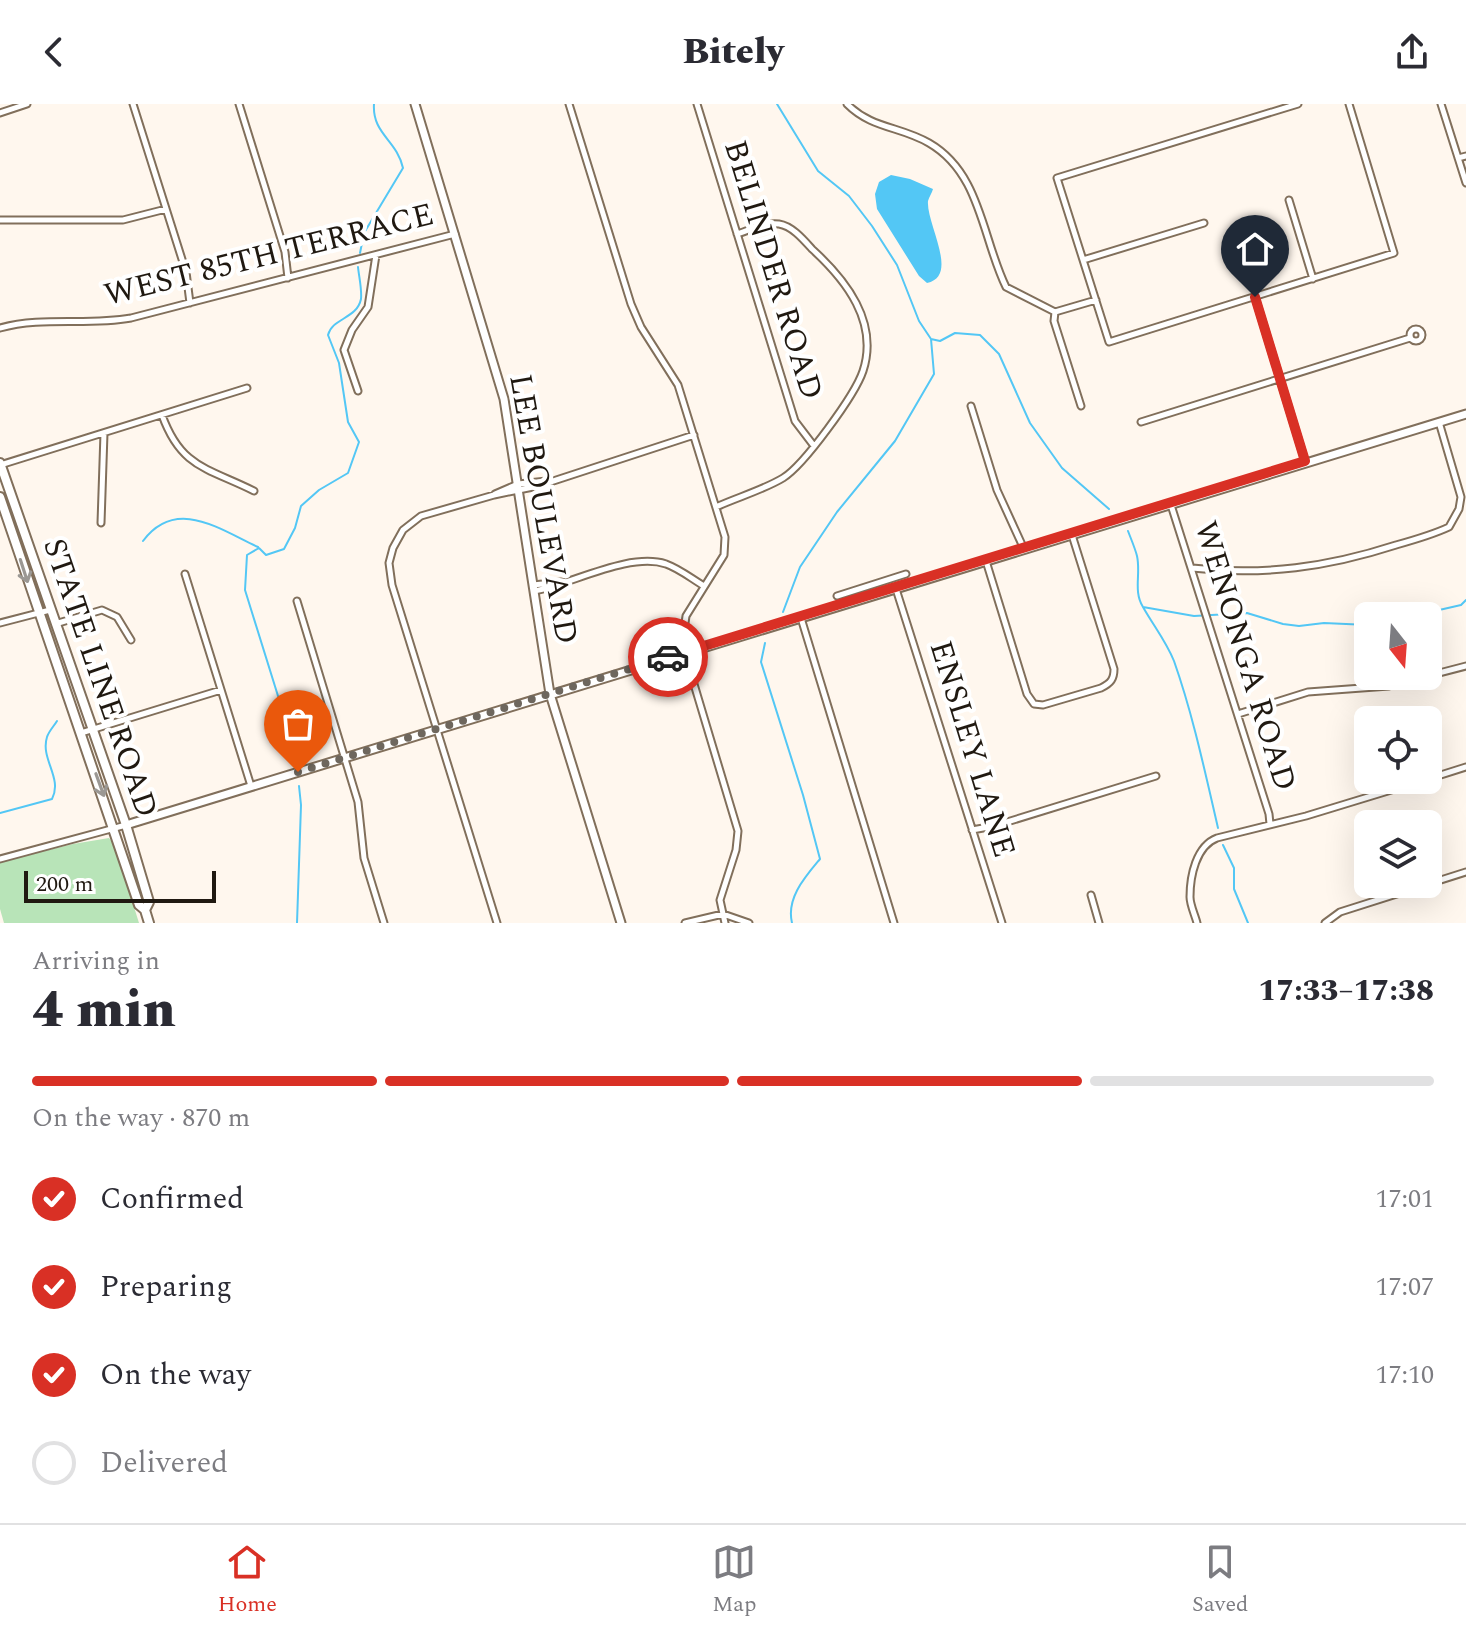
<!DOCTYPE html>
<html lang="en">
<head>
<meta charset="utf-8">
<style>
	:root { --surface:#fff; --page:#f2f2f3; --text:#2b2b33; --muted:#7c7c81; --line:#e1e1e2; --accent:#d93025 }
	body { margin:0; font-family:Spectral,serif; background:var(--page); color:var(--text); height:100vh; display:flex; flex-direction:column; font-size:30px; white-space:nowrap }
	* { box-sizing:border-box; margin:0 }
	p { font-size:26px; color:var(--muted) }
	.icon { flex:none; width:44px; height:44px; fill:none; stroke:currentColor; stroke-width:2; stroke-linecap:round; stroke-linejoin:round }
	.map { position:relative; height:819px; overflow:hidden }
	.panel { display:flex; flex-direction:column; background:var(--surface); flex:1 }
	.panel>* { flex:none }
	.needle { width:52px; rotate:163deg }
	.tools { position:absolute; left:1354px; top:498px; display:grid; gap:16px }
	.tools a { display:grid; place-items:center; width:88px; height:88px; border-radius:12px; background:var(--surface); box-shadow:0 8px 32px #0002; font-size:40px }
	.scale { position:absolute; left:24px; bottom:20px; width:192px; box-sizing:border-box; padding-left:8px; border:4px solid #201911; border-top:0; font-size:22px; line-height:28px; white-space:nowrap; color:#201911; -webkit-text-stroke:6px #fff; paint-order:stroke }
	.pin { position:absolute; display:grid; place-items:center; width:68px; height:68px; color:#fff; margin:-82px -34px; border-radius:50% 50% 50% 0; rotate:-45deg; box-shadow:0 0 8px #0007 }
	.pin .icon { rotate:45deg }
	.courier { position:absolute; display:grid; place-items:center; width:80px; height:80px; margin:-40px; border:6px solid #d93025; border-radius:50%; background:#fff; color:#222; box-shadow:0 2px 10px #0007 }
	.head em { font-style:normal; font-weight:800 }
	.head div { display:flex; flex-direction:column-reverse }
	.head { display:flex; align-items:center; justify-content:space-between; height:136px; padding:0 32px }
	h1 { font-size:52px; font-weight:800; line-height:60px }
	.bar { display:grid; grid-template-columns:repeat(4,1fr); gap:12px 8px; align-content:center; height:96px; padding:0 32px }
	.bar i { height:10px; border-radius:6px; background:var(--line) }
	.bar .current { background:var(--accent) }
	.bar p { grid-column:span 4 }
	ol { padding:0 32px; list-style:none }
	li { display:flex; align-items:center; gap:24px; height:88px }
	li p { margin-inline-start:auto }
	li .icon { padding:8px; border-radius:50%; background:var(--accent); color:#fff; stroke-width:4 }
	li:last-child { color:var(--muted) }
	li i { width:44px; height:44px; border:4px solid var(--line); border-radius:50% }
	header { display:flex; justify-content:space-between; align-items:center; height:104px; padding:0 32px; background:var(--surface); font-size:36px; font-weight:800 }
	.tab-bar { display:flex; justify-content:space-around; align-items:center; height:112px; border-top:2px solid var(--line); background:var(--surface); font-size:22px; color:var(--muted) }
	.tab-bar a { display:grid; justify-items:center; gap:4px }
	.tab-bar .current { color:var(--accent) }
	.map>svg:first-child { display:block }
	.green { fill:#b8e4b8 }
	.water { fill:#53c7f5 }
	.lines { fill:none; stroke-linecap:round; stroke-linejoin:round }
	.stream { stroke:#53c7f5; stroke-width:2 }
	.minor-casing { stroke:#816f5b; stroke-width:9 }
	.tertiary-casing { stroke:#816f5b; stroke-width:11 }
	.secondary-casing { stroke:#816f5b; stroke-width:12 }
	.minor { stroke:#fff; stroke-width:5 }
	.tertiary { stroke:#fff; stroke-width:7 }
	.secondary { stroke:#fff; stroke-width:8 }
	.oneway { stroke:#9b9894 }
	.done { stroke:#6e675e; stroke-width:8; stroke-dasharray:0 14.4 }
	.route { stroke:#d93025; stroke-width:10 }
	.labels { text-anchor:middle; dominant-baseline:central; stroke-width:8; stroke-linejoin:round; paint-order:stroke }
	.street-label { font-size:32px; fill:#201911; stroke:#fff }
</style>
</head>
<body>
<header><svg class="icon" aria-label="back" viewBox="0 0 24 24"><path d="M15 5l-7 7 7 7"/></svg>Bitely<svg class="icon" aria-label="share" viewBox="0 0 24 24"><path d="M12 15V3M7 8l5-5 5 5M5 13v7h14v-7"/></svg></header>
<div class="map">
<svg width="1466" height="819" viewBox="0 0 1466 819">
	<rect width="100%" height="100%" fill="#fff7ee"/>
	<path class="green" d="M109,734L115,742L139,819H4L0,805V758L73,740Z"/>
	<path class="water" d="M891,71L910,75L933,85C932,89 929,93 928,97C926,120 960,172 927,179L919,172L877,105L875,90L879,78Z"/>
	<g class="lines">
		<path class="stream" d="M777,0L818,67L849,92L872,122L897,161L919,217L931,235L940,237L955,229L980,231L999,250L1030,319L1062,364L1109,405
			M360,149L364,129L403,64C397,36 372,30 374,0
			M1128,427C1131,435 1135,444 1137,452C1141,470 1133,487 1143,503L1194,512L1247,509L1283,520L1299,522L1324,519L1368,521
			M143,437C176,393 219,425 258,443
			M1143,503C1153,521 1166,537 1174,557C1193,611 1205,668 1218,724
			M783,508L800,463L837,408L895,337L934,270L931,235
			M1413,512L1461,501L1466,496
			M765,539L761,558L803,691L820,755C805,773 786,794 792,819
			M297,653L245,486L247,451L259,444L266,451L284,445L295,424L301,402L319,386L348,369L359,338L348,318L339,259L328,231C332,214 357,215 361,195C362,185 359,173 358,163
			M0,709L52,695C63,674 40,655 47,633C49,627 54,622 57,617
			M1223,741L1234,764V785L1248,819
			M297,819L301,701L299,682"/>
		<defs>
			<path id="minor" d="M133,0L186,168L190,199
				M239,0L285,148L288,174
				M569,0L631,200L641,223L678,281L725,433L724,451L686,512L682,540L738,727L736,746L720,796L725,819
				M697,0L795,317L814,342
				M847,0C872,25 900,22 929,39C981,69 982,134 1006,183L1055,208
				M1298,0L1057,74L1109,238L1394,149L1349,0
				M1441,0L1466,79
				M0,9L27,0
				M1458,54L1466,52
				M1289,96L1313,175
				M0,116H123L166,105
				M1083,156L1204,119
				M1255,193L1305,357
				M1055,208L1054,217L1081,302
				M1055,208L1096,196
				M0,224C43,212 87,222 131,214L455,130
				M1410 231a6 6 0 1 1 12 0a6 6 0 1 1-12 0Z
				M358,287L344,246L352,226L368,203L376,151
				M971,302L997,386L1024,445
				M162,311C181,364 208,364 254,387
				M1141,318L1410,234
				M0,361L247,284
				M495,390L518,380L547,377
				M1171,401L1269,710L1270,720
				M716,403C738,393 763,386 783,374C804,361 855,291 863,267C879,218 846,176 812,145C803,135 792,122 779,120C765,118 750,126 737,130
				M101,419L104,329
				M986,457L1027,590L1034,600L1043,601L1101,584C1111,579 1114,575 1114,565L1072,431
				M1192,464C1264,472 1328,463 1396,441C1414,436 1432,431 1449,423L1459,405L1461,393L1439,318
				M185,470L251,682
				M533,481L561,478
				M896,485L1002,819
				M534,487C572,480 629,448 666,460C680,465 692,475 704,482
				M837,492L906,470
				M297,497L358,698L364,754L384,819
				M801,514L894,819
				M0,519L50,506
				M55,520L102,506L117,513L131,536
				M1238,610L1308,588L1389,582L1466,562
				M81,629L221,586
				M1428,675L1466,663
				M972,726L994,722L1156,672
				M0,755L126,721
				M1091,791L1099,819
				M497,819L392,481L389,459L393,444L403,426L421,412L494,391L538,382L694,331
				M685,819L723,810L749,819
				M1197,819C1195,811 1190,801 1190,793C1190,772 1196,742 1217,734L1306,712L1424,676
				M1325,819L1340,808L1466,768"/>
			<path id="tertiary" d="M415,0L504,295L550,590L621,819
				M126,721L1466,310"/>
			<path id="secondary" d="M0,359L126,721L149,798L145,806
				M0,393L139,801L145,806L149,819"/>
		</defs>
		<use href="#minor" class="minor-casing"/>
		<use href="#tertiary" class="tertiary-casing"/>
		<use href="#secondary" class="secondary-casing"/>
		<use href="#minor" class="minor"/>
		<use href="#tertiary" class="tertiary"/>
		<use href="#secondary" class="secondary"/>
	</g>
	<defs><path id="oneway-shaft" d="M-6 0H5M1.5-3L5.5 0L1.5 3" fill="none" stroke-width="1.6" stroke-linecap="round" stroke-linejoin="round" transform="scale(2)"/></defs>
	<g class="oneway">
		<use href="#oneway-shaft" transform="translate(24 467) rotate(72)"/>
		<use href="#oneway-shaft" transform="translate(100 681) rotate(70)"/>
	</g>
	<g class="lines">
		<path class="done" d="M298,668L668,553"/>
		<path class="route" d="M668,553L1305,357L1255,193"/>
	</g>
	<g class="labels">
		<g class="street-label">
			<text transform="translate(269 151) rotate(-14)">WEST 85TH TERRACE</text>
			<text transform="translate(773 166) rotate(73)">BELINDER ROAD</text>
			<text transform="translate(543 405) rotate(80)">LEE BOULEVARD</text>
			<text transform="translate(1245 552) rotate(73)">WENONGA ROAD</text>
			<text transform="translate(100 574) rotate(71)">STATE LINE ROAD</text>
			<text transform="translate(972 645) rotate(73)">ENSLEY LANE</text>
		</g>
	</g>
</svg>
<div class="tools">
<a><svg class="needle" viewBox="-14 -14 28 28"><path d="M0-13l5 13h-10z" fill="#e53935"/><path d="M0 13l5-13h-10z" fill="#7c7c81"/></svg></a>
<a><svg class="icon" aria-label="locate" viewBox="0 0 24 24"><circle cx="12" cy="12" r="6"/><path d="M12 2v4M12 18v4M2 12h4M18 12h4"/></svg></a>
<a><svg class="icon" aria-label="layers" viewBox="0 0 24 24"><path d="M12 4l9 5-9 5-9-5zM3 14l9 5 9-5"/></svg></a>
</div>
<div class="scale">200 m</div>
<div class="pin" style="left:298px;top:668px;background:#ea580c"><svg class="icon" aria-label="bag" viewBox="0 0 24 24"><path d="M5 8h14l-1 12H6zM9 8a3 3 0 0 1 6 0"/></svg></div>
<div class="pin" style="left:1255px;top:193px;background:#1f2937"><svg class="icon" aria-label="home" viewBox="0 0 24 24"><path d="M3 11l9-7 9 7M6 9v11h12V9"/></svg></div>
<div class="courier" style="left:668px;top:553px"><svg class="icon" aria-label="car" viewBox="0 0 24 24"><path d="M5 17H2v-5l4-1 3-4h7l3 4 3 1v5h-3M9 17h6M6 11h13"/><circle cx="7" cy="17" r="2"/><circle cx="17" cy="17" r="2"/></svg></div>
</div>
<section class="panel">
<div class="head"><div><h1>4 min</h1><p>Arriving in</p></div><em>17:33–17:38</em></div>
<div class="bar"><i class="current"></i><i class="current"></i><i class="current"></i><i></i><p>On the way · 870 m</p></div>
<ol>
<li><svg class="icon" aria-label="check" viewBox="0 0 24 24"><path d="M5 12l5 5 9-10"/></svg>Confirmed<p>17:01</p></li>
<li><svg class="icon" aria-label="check" viewBox="0 0 24 24"><path d="M5 12l5 5 9-10"/></svg>Preparing<p>17:07</p></li>
<li><svg class="icon" aria-label="check" viewBox="0 0 24 24"><path d="M5 12l5 5 9-10"/></svg>On the way<p>17:10</p></li>
<li><i></i>Delivered</li>
</ol>
</section>
<nav class="tab-bar">
<a class="current"><svg class="icon" aria-label="home" viewBox="0 0 24 24"><path d="M3 11l9-7 9 7M6 9v11h12V9"/></svg>Home</a>
<a><svg class="icon" aria-label="map" viewBox="0 0 24 24"><path d="M3 6l6-2 6 2 6-2v14l-6 2-6-2-6 2zM9 4v14M15 6v14"/></svg>Map</a>
<a><svg class="icon" aria-label="saved" viewBox="0 0 24 24"><path d="M7 4h10v16l-5-4-5 4z"/></svg>Saved</a>
</nav>
</body>
</html>
